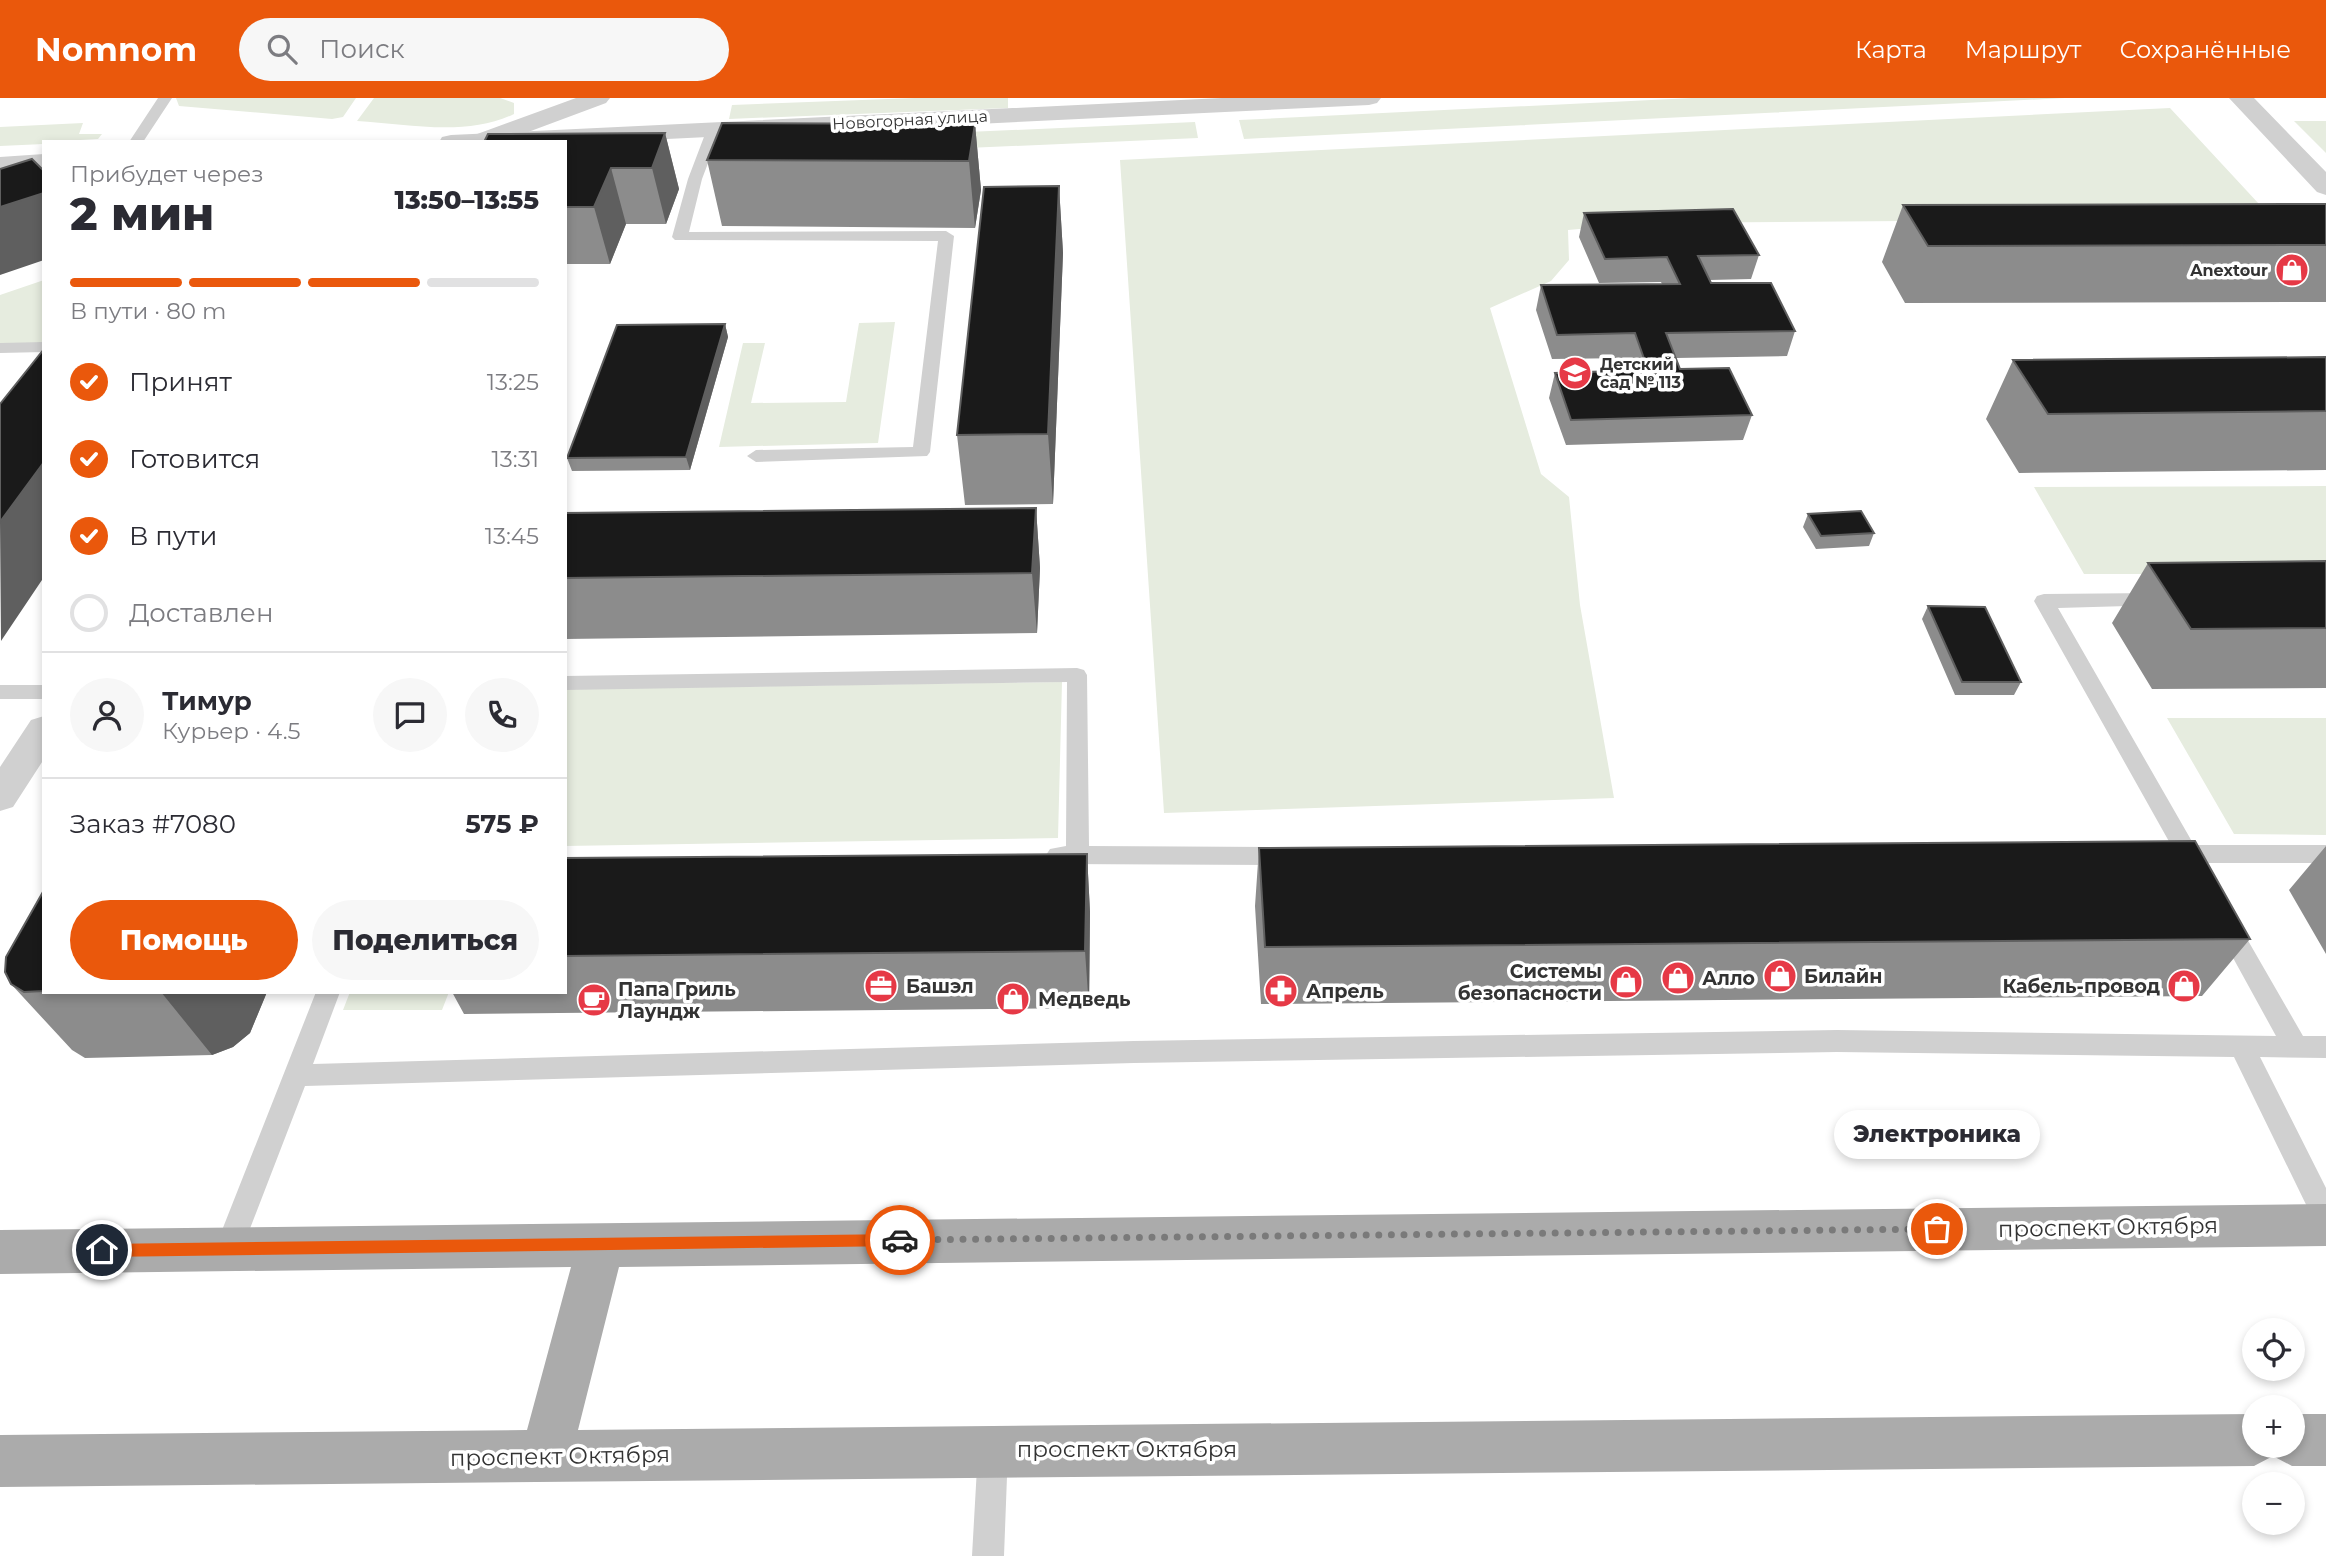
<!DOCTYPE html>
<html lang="ru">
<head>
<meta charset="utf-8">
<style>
	:root { --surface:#fff; --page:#f7f7f7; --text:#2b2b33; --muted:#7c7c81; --line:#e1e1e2; --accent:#ea580c }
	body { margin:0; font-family:Montserrat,sans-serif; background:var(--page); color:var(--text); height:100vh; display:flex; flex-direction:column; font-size:26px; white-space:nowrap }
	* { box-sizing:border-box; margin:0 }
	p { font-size:23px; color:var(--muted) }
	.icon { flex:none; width:38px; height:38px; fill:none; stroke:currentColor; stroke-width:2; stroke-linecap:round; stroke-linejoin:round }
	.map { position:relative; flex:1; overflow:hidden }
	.drawer { position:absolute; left:42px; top:42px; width:525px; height:854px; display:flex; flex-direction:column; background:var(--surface); border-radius:0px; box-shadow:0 4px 10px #0003 }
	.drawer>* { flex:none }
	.buttons { position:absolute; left:2242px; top:1220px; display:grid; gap:14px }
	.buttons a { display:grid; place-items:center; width:63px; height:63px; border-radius:50%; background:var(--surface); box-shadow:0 4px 10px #0003; font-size:35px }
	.pin { position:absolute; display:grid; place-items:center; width:60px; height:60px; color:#fff; margin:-30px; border:4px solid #fff; border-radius:50%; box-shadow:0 2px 7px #0007 }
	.courier { position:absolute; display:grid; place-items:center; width:70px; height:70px; margin:-35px; border:5px solid #ea580c; border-radius:50%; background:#fff; color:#222; box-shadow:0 2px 9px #0007 }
	.bubble { position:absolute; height:49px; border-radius:24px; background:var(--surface); box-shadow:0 4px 10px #0003; font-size:23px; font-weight:800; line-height:49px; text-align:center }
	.head em { font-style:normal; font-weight:800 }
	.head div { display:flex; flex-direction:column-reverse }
	.head { display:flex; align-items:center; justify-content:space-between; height:119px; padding:0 28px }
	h1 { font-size:46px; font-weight:800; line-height:52px }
	.bar { display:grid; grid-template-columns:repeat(4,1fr); gap:10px 7px; align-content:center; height:84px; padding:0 28px }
	.bar i { height:9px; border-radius:5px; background:var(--line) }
	.bar .selected { background:var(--accent) }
	.bar p { grid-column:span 4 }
	.line { display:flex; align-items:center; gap:18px; padding:0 28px; border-top:2px solid var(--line) }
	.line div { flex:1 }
	.round { display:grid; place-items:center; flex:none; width:74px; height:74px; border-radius:37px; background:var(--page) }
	ol { padding:0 28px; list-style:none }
	li { display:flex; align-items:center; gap:21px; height:77px }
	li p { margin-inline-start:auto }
	li .icon { padding:7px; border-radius:50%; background:var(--accent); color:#fff; stroke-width:4 }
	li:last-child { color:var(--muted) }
	li i { width:38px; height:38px; border:4px solid var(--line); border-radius:50% }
	.button { display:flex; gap:14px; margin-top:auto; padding:14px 28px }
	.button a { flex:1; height:80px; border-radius:42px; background:var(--accent); color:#fff; font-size:28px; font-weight:800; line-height:80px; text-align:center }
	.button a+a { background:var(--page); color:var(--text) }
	header { display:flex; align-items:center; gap:42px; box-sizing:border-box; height:98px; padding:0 35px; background:var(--accent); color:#fff }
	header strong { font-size:33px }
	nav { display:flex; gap:38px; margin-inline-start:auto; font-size:24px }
	.search { width:490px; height:63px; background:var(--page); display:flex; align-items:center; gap:18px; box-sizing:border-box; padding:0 24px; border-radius:38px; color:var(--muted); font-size:26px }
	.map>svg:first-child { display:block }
	.green { fill:#e6ecdf }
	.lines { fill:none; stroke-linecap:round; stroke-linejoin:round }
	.service { fill:#d0d0d0; fill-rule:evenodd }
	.minor { fill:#d0d0d0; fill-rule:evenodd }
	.tertiary { fill:#d0d0d0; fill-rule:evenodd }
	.primary { fill:#ababab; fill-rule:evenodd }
	.wall { fill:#8c8c8c }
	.shaded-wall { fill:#5f5f5f }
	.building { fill:#1a1a1a; stroke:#5f5f5f; stroke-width:2 }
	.route { fill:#ea580c }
	.done { stroke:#7a7a7a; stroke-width:7; stroke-dasharray:0 12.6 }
	.labels { text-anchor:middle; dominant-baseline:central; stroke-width:7; stroke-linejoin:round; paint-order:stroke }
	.far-street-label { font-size:16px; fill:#333; stroke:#fff }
	.far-poi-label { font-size:16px; font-weight:bold; fill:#333; stroke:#fff; text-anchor:end }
	.poi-label { font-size:19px; font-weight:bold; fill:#333; stroke:#fff; text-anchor:start }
	.near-street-label { font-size:23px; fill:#333; stroke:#fff }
</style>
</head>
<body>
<header>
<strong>Nomnom</strong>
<div class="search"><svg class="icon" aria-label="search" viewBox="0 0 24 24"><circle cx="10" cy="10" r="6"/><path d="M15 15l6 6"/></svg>Поиск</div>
<nav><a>Карта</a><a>Маршрут</a><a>Сохранённые</a></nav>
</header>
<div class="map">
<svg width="2326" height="1458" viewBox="0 0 2326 1458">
	<rect width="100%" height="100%" fill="#fff"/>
	<path class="green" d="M176,0H356L343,19L332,21L179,8Z
		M374,0H500L514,5V16C467,39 408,26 357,23Z
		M915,0H1008V10L729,21L732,7Z
		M1692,0H2065L1244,41L1239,22Z
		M2170,10L2272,120L1648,125L1568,132L1569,162L1551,183L1490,210L1541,376L1569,399L1580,507L1614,700L1164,715L1120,62Z
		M2294,23H2326V55Z
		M1195,24L1198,40L762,59L764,43Z
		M83,25L79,36H102L98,41L44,44V46L0,48V29Z
		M44,182V245L0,246V197Z
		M895,224L878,345L719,349L743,245H765L751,305L846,304L859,225Z
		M2326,388V476H2084L2034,389Z
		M1062,584L1058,740L565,748V591Z
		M2167,620H2326V737L2234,736Z
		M350,894H449L442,912H343Z"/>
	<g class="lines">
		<path class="service" d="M158,0H172L143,44H129Z
			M714,27L721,31L702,81L689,134L946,133L954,138L930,354L927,358L756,364L747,358L756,352L913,349L938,143L675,142L672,139L688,81L707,31Z
			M44,244V254L0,255V245Z
			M2156,495L2163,497L2166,502L2163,507L2058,510L2194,747H2326V765H2204L2201,772L2193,775L2185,772L2181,765L2163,762L2159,756L2163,750L2171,747L2034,503L2037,498L2044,496Z
			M1077,570L1084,572L1087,577L1089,748L1286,749L1294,752L1298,758L1294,764L1286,767L1058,766L1050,763L1046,757L1050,751L1066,748L1067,584L565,592V578Z
			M0,587H44V601H0Z
			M2227,817L2235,820L2303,938H2326V960L2260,959L2326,1090V1131L2316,1127L2234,959L1837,954L1134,965L305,988L239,1159L229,1163L219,1159L215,1150L316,894H340L313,966L1134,943L1837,932L2276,938L2215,827L2219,820Z
			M993,1337L1004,1341L1008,1352L1004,1458H972L978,1352L982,1341Z"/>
		<path class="minor" d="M1222,0H1381L1377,5L1369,7L565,46L439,44L442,39L451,37Z
			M2229,0H2254L2326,74V97L2317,94Z
			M44,56V70L0,73V59Z"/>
		<path class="tertiary" d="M576,0H610L606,5L501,44H466L469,39Z
			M44,618V661L13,709L0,713V669L31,622Z"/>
		<path class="primary" d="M2326,1106V1148L619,1169L578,1332L2254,1316V1348H2292V1316H2326V1368H2292L2273,1358L2254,1368L0,1389V1337L527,1332L571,1169L0,1176V1132Z"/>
	</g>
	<path class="wall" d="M975,26L981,92L975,130L722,128L707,62Z
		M665,35L679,91L666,126H626L610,166H565V44Z
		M1059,88L1063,155L1053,406L965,407L957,337Z
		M2326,106V204L1905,205L1882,164L1903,107Z
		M1584,115L1759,157L1751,181L1710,182L1711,185L1795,233L1787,258L1676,260L1680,271L1752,317L1743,342L1566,347L1549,300L1555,275L1633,273L1629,260L1552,261L1536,212L1541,187L1662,186L1661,184L1599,185L1579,139Z
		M725,226L728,239L690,372L572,373L567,360Z
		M2326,259V372L2019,375L1986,321L2013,262Z
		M1036,410L1040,470L1037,535L565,541V415Z
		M1808,416L1874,435L1869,448L1816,451L1803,429Z
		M2326,463V590L2152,591L2112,525L2148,465Z
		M1928,508L2021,584L2014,597H1955L1922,521Z
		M2326,748V856L2289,792Z
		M1259,750L2250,841L2202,898L1261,906L1255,808Z
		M1087,756L1090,814L1089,910L464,916L452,894H565V760Z
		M44,792V894H267L250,935L233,949L212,957L85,960L72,952L11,886Z"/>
	<path class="shaded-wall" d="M975,26L981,92L975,130L969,63Z
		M665,35L679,91L666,126L652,70Z
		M611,70L626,126L610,166L594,109Z
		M1059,88L1063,155L1053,406L1048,336Z
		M44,95V162L0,177V109Z
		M725,226L728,239L690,372L686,359Z
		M44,364V479L1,543L0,424Z
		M1036,410L1040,470L1037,535L1032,475Z
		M1087,756L1090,814L1089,910L1085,853Z
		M161,894H267L250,935L233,949L212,957Z"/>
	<path class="building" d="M722,25L975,26L969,63L707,62Z
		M665,35L652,70H611L594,109H565V44H484L488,36Z
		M32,61L44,73V95L0,109V71Z
		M1059,88L1048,336L957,337L984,89Z
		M2326,106V147L1928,148L1903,107Z
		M1733,111L1759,157L1698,158L1711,185H1771L1795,233L1666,235L1680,271L1729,270L1752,317L1571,322L1555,275L1648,272L1635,235L1557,237L1541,187L1680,186L1667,159L1605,161L1584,115Z
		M725,226L686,359L567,360L617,227Z
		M44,251V364L0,424V306Z
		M2326,259V313L2048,316L2013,262Z
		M1036,410L1032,475L565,480V415Z
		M1861,413L1874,435L1821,438L1808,416Z
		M2326,463V530L2191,531L2148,465Z
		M1928,508L1985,509L2021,584H1962Z
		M2195,743L2250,841L1265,849L1259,750Z
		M1087,756L1085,853L565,858V760Z
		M44,792V893L24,894L11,886L5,874L6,859Z"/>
	<path class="route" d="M900,1136L907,1142L900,1148L102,1159L95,1152L102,1146Z"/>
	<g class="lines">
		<path class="done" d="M900,1142L1937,1131"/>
	</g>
	<defs>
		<symbol id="shop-disc" viewBox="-11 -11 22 22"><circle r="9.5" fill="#e63946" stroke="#fff"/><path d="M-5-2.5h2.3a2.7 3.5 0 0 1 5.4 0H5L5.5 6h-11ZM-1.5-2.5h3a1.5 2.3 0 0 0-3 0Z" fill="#fff"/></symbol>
		<symbol id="school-disc" viewBox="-11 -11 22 22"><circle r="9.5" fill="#e63946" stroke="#fff"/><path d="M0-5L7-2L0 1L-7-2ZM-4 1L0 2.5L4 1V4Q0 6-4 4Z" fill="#fff"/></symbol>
		<symbol id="office-disc" viewBox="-11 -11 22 22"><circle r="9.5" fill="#e63946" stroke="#fff"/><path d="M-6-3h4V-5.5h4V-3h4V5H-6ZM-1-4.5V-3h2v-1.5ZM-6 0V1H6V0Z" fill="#fff"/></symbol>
		<symbol id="pharmacy-disc" viewBox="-11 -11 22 22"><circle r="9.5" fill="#e63946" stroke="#fff"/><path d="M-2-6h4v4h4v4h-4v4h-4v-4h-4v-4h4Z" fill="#fff"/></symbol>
		<symbol id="cafe-disc" viewBox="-11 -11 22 22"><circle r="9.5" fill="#e63946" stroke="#fff"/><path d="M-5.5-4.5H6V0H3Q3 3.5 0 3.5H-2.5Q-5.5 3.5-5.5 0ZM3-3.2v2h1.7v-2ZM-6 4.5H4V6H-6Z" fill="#fff"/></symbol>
	</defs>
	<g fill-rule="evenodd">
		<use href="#shop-disc" x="2273" y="153" width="38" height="38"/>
		<use href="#school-disc" x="1556" y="256" width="38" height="38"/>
		<use href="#shop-disc" x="1761" y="859" width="38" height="38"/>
		<use href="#shop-disc" x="1659" y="861" width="38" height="38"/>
		<use href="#shop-disc" x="1607" y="865" width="38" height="38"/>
		<use href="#office-disc" x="862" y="869" width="38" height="38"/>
		<use href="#shop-disc" x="2165" y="869" width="38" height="38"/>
		<use href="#pharmacy-disc" x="1262" y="874" width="38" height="38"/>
		<use href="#shop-disc" x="994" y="882" width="38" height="38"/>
		<use href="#cafe-disc" x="575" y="883" width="38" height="38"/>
	</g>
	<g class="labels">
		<g class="far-street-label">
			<text transform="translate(910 22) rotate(-3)">Новогорная улица</text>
		</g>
		<g class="far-poi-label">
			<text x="2268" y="172">Anextour</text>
			<text x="1600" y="266" text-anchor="start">Детский<tspan x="1600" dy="18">сад № 113</tspan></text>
		</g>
		<g class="poi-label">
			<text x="1602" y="873" text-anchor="end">Системы<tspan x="1602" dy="22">безопасности</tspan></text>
			<text x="1804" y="878">Билайн</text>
			<text x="1702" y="880">Алло</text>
			<text x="906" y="888">Башэл</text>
			<text x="2160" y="888" text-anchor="end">Кабель-провод</text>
			<text x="618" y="891">Папа Гриль<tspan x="618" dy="22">Лаундж</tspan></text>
			<text x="1306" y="893">Апрель</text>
			<text x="1038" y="901">Медведь</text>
		</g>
		<g class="near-street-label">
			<text transform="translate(2108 1129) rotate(-1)">проспект Октября</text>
			<text x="1127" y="1351">проспект Октября</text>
			<text transform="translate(560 1358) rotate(-1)">проспект Октября</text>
		</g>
	</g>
</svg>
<div class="buttons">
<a><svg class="icon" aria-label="locate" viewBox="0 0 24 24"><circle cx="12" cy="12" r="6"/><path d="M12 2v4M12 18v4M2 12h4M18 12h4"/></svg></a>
<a>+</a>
<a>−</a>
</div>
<div class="pin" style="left:1937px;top:1131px;background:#ea580c"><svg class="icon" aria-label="bag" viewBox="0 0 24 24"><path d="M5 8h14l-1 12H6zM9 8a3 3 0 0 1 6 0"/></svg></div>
<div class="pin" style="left:102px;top:1152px;background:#1f2937"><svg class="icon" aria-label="home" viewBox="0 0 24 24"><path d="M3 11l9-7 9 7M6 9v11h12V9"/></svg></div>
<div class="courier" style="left:900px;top:1142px"><svg class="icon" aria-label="car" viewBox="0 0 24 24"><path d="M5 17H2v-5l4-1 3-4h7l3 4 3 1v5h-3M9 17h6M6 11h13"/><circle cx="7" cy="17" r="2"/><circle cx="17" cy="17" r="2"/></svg></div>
<div class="bubble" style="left:1834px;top:1012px;width:206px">Электроника</div>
<section class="drawer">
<div class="head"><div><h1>2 мин</h1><p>Прибудет через</p></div><em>13:50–13:55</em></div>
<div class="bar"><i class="selected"></i><i class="selected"></i><i class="selected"></i><i></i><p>В пути · 80 m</p></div>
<ol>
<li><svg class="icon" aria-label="check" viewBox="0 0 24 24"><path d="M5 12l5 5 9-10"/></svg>Принят<p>13:25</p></li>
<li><svg class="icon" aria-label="check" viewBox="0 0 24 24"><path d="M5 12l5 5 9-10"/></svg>Готовится<p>13:31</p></li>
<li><svg class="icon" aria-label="check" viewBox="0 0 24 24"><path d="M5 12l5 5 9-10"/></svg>В пути<p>13:45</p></li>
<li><i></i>Доставлен</li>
</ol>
<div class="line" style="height:126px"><a class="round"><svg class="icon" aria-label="person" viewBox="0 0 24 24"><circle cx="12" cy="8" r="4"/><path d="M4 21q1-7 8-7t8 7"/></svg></a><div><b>Тимур</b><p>Курьер · 4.5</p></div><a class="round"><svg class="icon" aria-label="chat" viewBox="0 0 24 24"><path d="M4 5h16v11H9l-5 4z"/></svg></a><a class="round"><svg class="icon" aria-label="phone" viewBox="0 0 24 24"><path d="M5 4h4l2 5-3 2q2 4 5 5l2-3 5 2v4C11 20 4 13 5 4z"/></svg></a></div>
<div class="line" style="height:91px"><div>Заказ #7080</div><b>575 ₽</b></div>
<div class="button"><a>Помощь</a><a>Поделиться</a></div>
</section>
</div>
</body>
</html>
